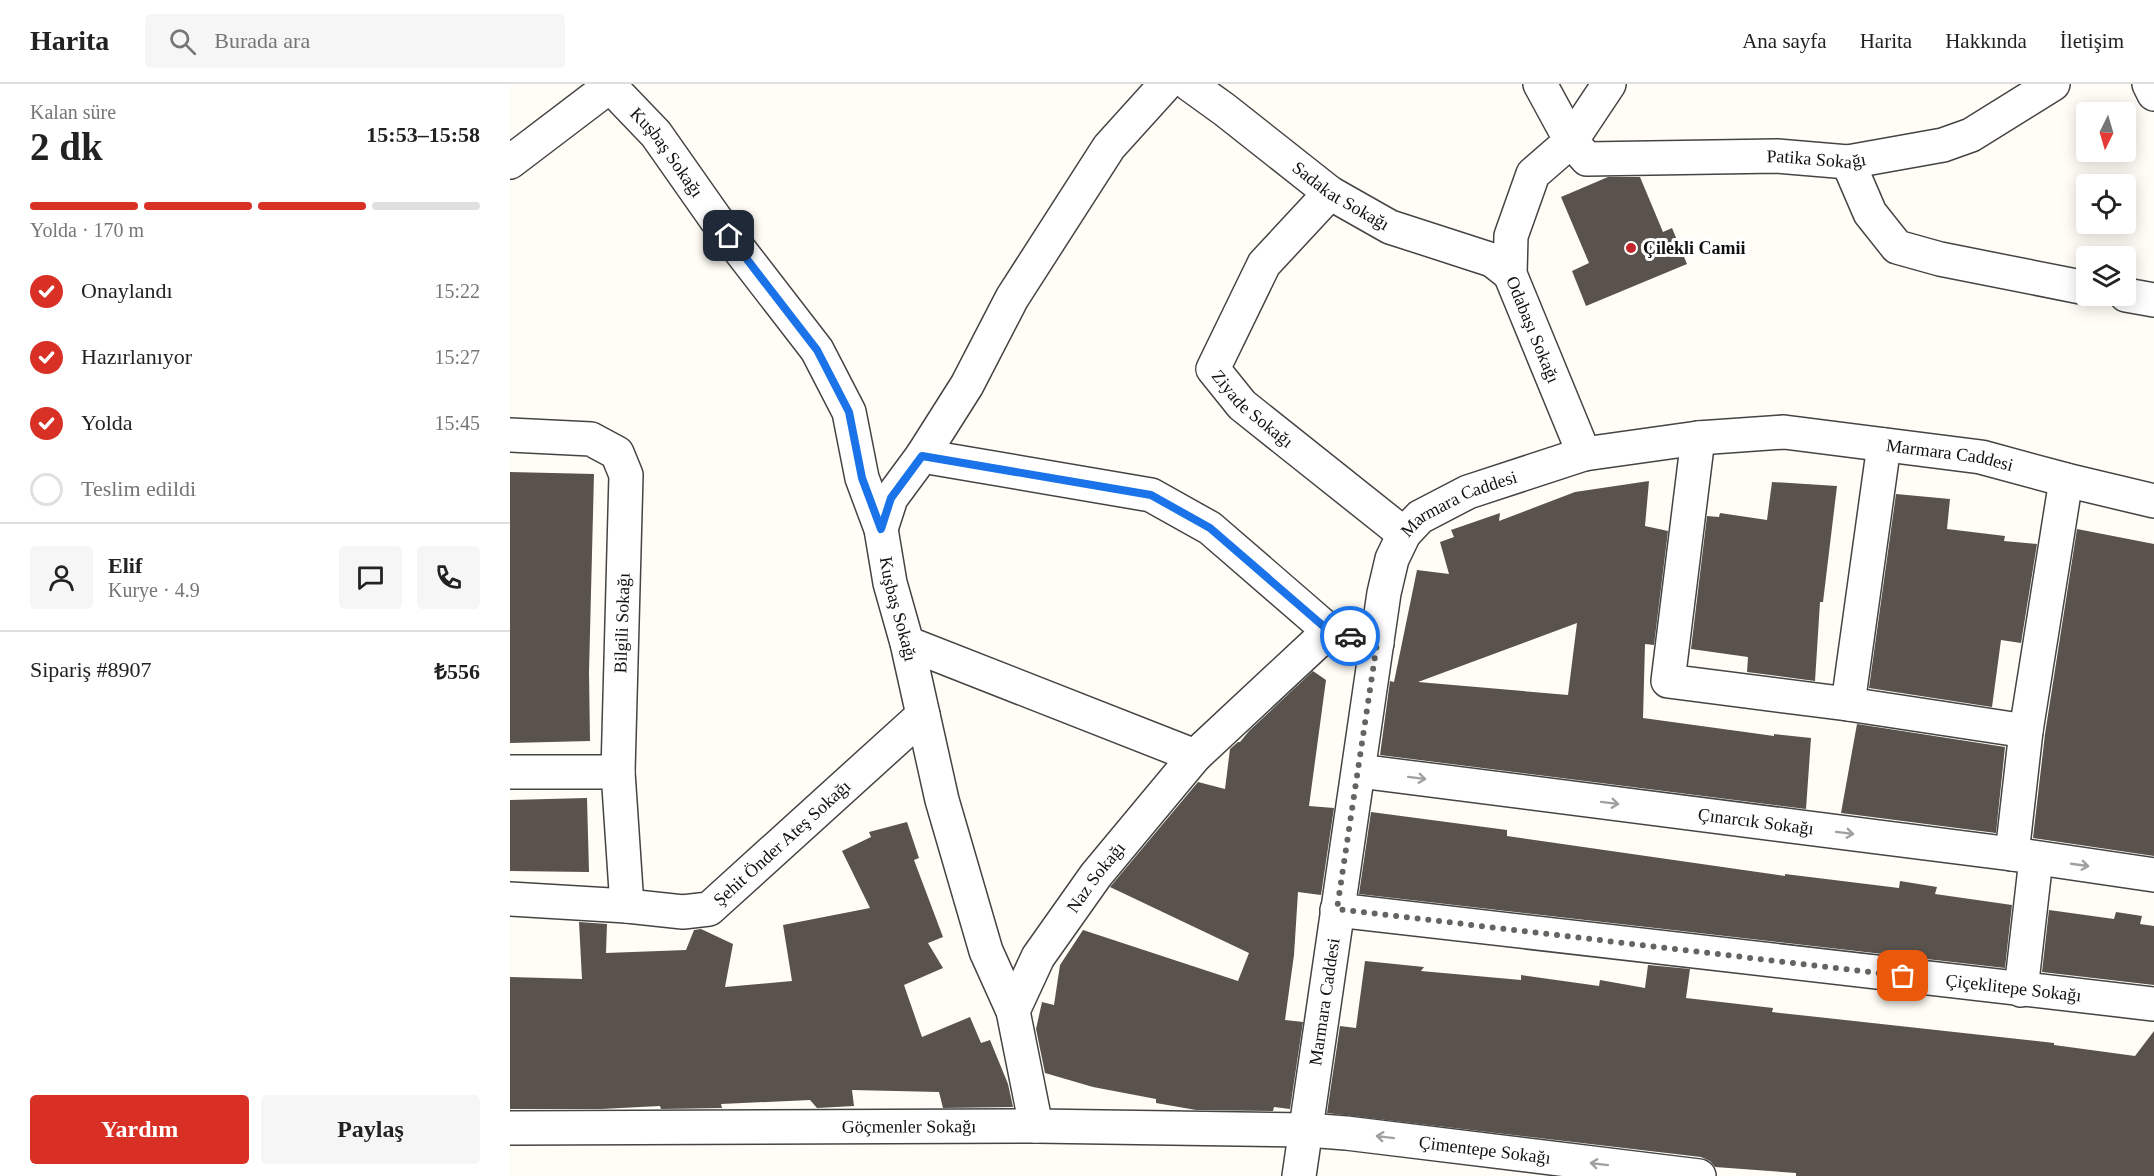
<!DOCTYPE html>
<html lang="tr">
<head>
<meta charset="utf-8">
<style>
	:root { --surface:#fff; --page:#f6f6f6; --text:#222; --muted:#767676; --line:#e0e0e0; --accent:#d93025 }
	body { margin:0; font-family:Georgia,serif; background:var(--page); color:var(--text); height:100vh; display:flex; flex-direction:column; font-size:22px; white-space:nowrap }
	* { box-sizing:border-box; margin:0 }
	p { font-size:20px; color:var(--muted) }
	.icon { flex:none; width:33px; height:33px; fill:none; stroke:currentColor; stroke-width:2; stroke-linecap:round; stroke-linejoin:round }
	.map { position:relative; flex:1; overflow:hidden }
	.drawer { display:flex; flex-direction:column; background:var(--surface); width:510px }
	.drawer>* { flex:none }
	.needle { width:39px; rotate:185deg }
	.tools { position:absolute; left:1566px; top:18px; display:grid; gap:12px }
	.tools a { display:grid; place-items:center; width:60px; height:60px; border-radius:6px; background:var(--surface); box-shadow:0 3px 15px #0003; font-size:30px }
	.pin { position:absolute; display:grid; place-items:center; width:51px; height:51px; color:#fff; margin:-26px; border-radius:12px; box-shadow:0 3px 9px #0006 }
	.courier { position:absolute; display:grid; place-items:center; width:60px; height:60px; margin:-30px; border:4px solid #1a73e8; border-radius:50%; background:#fff; color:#222; box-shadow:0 2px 8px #0007 }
	.overview em { font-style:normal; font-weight:700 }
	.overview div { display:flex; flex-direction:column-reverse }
	.overview { display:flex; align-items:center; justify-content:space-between; height:102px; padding:0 30px }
	h1 { font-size:39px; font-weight:700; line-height:45px }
	.bar { display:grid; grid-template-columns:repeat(4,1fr); gap:9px 6px; align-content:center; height:72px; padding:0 30px }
	.bar i { height:8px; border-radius:4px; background:var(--line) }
	.bar .current { background:var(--accent) }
	.bar p { grid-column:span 4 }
	.line { display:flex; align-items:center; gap:15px; padding:0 30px; border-top:2px solid var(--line) }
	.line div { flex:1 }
	.round { display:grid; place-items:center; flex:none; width:63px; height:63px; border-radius:6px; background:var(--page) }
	ol { padding:0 30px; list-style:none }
	li { display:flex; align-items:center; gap:18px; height:66px }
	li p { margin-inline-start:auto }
	li .icon { padding:6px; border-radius:50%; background:var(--accent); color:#fff; stroke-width:4 }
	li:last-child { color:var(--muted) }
	li i { width:33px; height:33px; border:3px solid var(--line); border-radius:50% }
	.action { display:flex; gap:12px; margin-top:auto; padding:12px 30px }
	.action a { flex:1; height:69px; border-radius:6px; background:var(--accent); color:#fff; font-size:24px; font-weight:700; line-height:69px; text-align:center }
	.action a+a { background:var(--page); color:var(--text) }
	header { display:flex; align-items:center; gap:36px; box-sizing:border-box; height:84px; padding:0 30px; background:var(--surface); border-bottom:2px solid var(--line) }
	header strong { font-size:28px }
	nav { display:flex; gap:33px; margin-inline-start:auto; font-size:21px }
	.search { width:420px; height:54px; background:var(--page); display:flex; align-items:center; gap:15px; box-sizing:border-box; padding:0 21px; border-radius:6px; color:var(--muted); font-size:22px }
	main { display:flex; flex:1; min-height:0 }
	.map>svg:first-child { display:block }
	.building { fill:#5a524d; fill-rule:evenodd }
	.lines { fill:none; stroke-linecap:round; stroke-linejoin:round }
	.minor-casing { stroke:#444; stroke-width:36 }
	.minor { stroke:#fff; stroke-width:33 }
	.oneway { stroke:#a0a0a0 }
	.done { stroke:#646461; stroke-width:6; stroke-dasharray:0 10.8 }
	.route { stroke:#1a73e8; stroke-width:8 }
	.poi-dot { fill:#c4262e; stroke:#fff; stroke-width:2 }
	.labels { text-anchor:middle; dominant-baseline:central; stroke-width:6; stroke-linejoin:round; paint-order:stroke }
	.street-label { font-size:18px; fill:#111; stroke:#fff }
	.poi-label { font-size:18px; font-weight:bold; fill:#111; stroke:#fff; text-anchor:start }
</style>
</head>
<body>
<header>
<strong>Harita</strong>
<div class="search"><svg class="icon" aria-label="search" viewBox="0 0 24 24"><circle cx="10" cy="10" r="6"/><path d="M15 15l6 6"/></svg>Burada ara</div>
<nav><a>Ana sayfa</a><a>Harita</a><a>Hakkında</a><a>İletişim</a></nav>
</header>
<main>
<section class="drawer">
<div class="overview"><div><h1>2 dk</h1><p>Kalan süre</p></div><em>15:53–15:58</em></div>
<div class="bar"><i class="current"></i><i class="current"></i><i class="current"></i><i></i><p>Yolda · 170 m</p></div>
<ol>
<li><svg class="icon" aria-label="check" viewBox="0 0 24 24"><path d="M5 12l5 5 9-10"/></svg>Onaylandı<p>15:22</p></li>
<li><svg class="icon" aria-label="check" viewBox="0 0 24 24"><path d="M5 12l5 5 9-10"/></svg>Hazırlanıyor<p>15:27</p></li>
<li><svg class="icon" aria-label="check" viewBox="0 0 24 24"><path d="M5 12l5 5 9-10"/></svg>Yolda<p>15:45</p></li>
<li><i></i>Teslim edildi</li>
</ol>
<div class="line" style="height:108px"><a class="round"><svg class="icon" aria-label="person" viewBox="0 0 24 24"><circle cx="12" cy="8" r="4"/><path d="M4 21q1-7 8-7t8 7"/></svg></a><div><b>Elif</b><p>Kurye · 4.9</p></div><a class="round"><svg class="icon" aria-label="chat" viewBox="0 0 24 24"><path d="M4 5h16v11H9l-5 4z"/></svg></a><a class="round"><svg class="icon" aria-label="phone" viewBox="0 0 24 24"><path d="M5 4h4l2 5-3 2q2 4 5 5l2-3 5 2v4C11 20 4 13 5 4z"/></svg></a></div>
<div class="line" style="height:78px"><div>Sipariş #8907</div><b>₺556</b></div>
<div class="action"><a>Yardım</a><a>Paylaş</a></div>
</section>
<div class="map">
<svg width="1644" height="1092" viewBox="0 0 1644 1092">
	<rect width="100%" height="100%" fill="#fffdf5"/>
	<path class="building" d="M1098,93H1130L1153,148L1162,144L1177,180L1076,222L1062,187L1079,179L1051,113Z
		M0,388L84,390L79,588L80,657L0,659Z
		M1139,397L1135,442L1158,447L1144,561L1135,560L1133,634L1264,652V650L1301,654L1296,725L870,671L880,597L884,598L907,486L939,490L930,458L944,453L941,446L990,429L989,437L1065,408ZM1067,539L1058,611L908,598Z
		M1262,398L1327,402L1313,518H1310L1305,597L1237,588L1238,573L1181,565L1197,432L1209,433L1210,429L1257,436Z
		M1386,410L1440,415L1437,445L1495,452L1494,457L1527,460L1511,559L1491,556L1482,623L1359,604Z
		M1567,445L1644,460V772L1523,754L1535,650Z
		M803,587L816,596L799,722L824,724L811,811L788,808L784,871L775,936L793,938L780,1025L764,1023L763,1027L686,1026L646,1019V1015L583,1003L535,989L526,945L532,918L544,921L550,881L573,846L728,897L739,869L600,803L688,698L715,705L720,665L728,658H730L739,647Z
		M1347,640L1495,663L1486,749L1331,729Z
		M77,714L79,788L0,787V716Z
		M861,728L997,746V752L1275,792V790L1389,804L1390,797L1427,803L1425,810L1502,821L1495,884L849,810Z
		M397,738L409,774L404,776L433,853L418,859L433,884L394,901L412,953L460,933L471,959L480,956L498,1000L503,1023L433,1024L429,1008L342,1006L344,1022L307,1024L300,1016L211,1020L212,1024L151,1025L150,1022L91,1025H0V893L72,895L69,838L97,840L96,869L176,866L184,846L191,845L223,860L215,903L282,897L273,841L360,824L332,767L361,753L359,748Z
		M1539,826L1604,835L1606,828L1632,832L1630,840L1644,842V901L1532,888Z
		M855,877L914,883L911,887L1011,896V891L1089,902L1090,896L1135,904L1138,881L1180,885L1176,914L1263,924L1262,928L1544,959V961L1625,972L1644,947V1092H1286V1089L1205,1083L1200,1077L1191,1073L817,1029L830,942L846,944Z"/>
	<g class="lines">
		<defs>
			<g id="minor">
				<path id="s1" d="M679,0L715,26L820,109L880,143L982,176L1000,190"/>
				<path id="s2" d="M1030,0L1061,57L1023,90L1001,152L1000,190L1074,370"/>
				<path id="s3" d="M1099,0L1061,57L1077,75L1267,72L1338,78L1433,61L1461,51L1543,0"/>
				<path d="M1639,0L1644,10"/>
				<path id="s4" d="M0,78L100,2L146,50L205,134L307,266L339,328L352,394L371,445L380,499L397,559L432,716L476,867L503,927L526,1042"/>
				<path d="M1338,78L1360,129L1387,163L1430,175L1576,204"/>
				<path id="s5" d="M820,109L754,180L703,285L732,321L894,450"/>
				<path d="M1616,211L1644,216"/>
				<path d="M0,351L81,355L107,369L116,391L108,688L117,822"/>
				<path d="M1188,354L1158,597L1338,620L1516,647"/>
				<path d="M412,372L641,411L700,444L819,547L867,559"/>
				<path d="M371,445L381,414L412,372L457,301L502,214L599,63L656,0"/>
				<path d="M397,559L685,672"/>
				<path d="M1338,620L1374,361"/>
				<path id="s6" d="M849,687L1502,770L1644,791"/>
				<path d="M0,688H108"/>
				<path d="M1502,770L1516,647L1556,396"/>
				<path id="s7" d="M0,815L117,822L173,828L199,825L413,631"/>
				<path id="s8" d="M827,826L1644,920"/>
				<path d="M1511,906L1526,775"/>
				<path id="s9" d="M503,927L528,873L586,791L685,672L819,547"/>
				<path id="s10" d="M0,1044L526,1042L797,1046L836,1049L1189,1092"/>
				<path id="s11" d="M789,1092L874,509L882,475L894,450L910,433L958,408L1074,370L1188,354L1274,348L1471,373L1556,396L1644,417"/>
			</g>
		</defs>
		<use href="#minor" class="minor-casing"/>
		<use href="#minor" class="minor"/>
	</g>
	<defs><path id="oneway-shaft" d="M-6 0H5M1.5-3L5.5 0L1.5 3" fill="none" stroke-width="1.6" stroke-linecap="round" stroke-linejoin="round" transform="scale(1.5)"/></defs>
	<g class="oneway">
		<use href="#oneway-shaft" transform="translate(907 694) rotate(7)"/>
		<use href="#oneway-shaft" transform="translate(1100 719) rotate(7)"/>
		<use href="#oneway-shaft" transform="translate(1335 749) rotate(7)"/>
		<use href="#oneway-shaft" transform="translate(1570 781) rotate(8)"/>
		<use href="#oneway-shaft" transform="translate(875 1053) rotate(-173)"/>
		<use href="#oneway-shaft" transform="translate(1089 1080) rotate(-173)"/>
	</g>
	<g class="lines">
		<path class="done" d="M840,552L867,559L827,825L1393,892"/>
		<path class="route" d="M219,152L307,266L339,328L352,394L371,445L381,414L412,372L641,411L700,444L819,547L840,552"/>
	</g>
	<circle class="poi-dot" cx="1121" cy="164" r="6"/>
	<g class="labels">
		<g class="street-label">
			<text stroke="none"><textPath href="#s4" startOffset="213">Kuşbaş Sokağı</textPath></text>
			<text stroke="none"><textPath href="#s3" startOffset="322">Patika Sokağı</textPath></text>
			<text stroke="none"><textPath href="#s1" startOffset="189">Sadakat Sokağı</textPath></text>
			<text stroke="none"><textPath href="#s2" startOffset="279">Odabaşı Sokağı</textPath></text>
			<text stroke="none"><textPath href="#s5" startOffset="270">Ziyade Sokağı</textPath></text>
			<text stroke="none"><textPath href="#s11" startOffset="1220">Marmara Caddesi</textPath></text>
			<text stroke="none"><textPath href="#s11" startOffset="716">Marmara Caddesi</textPath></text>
			<text stroke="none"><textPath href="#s4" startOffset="735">Kuşbaş Sokağı</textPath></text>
			<text transform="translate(112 539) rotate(-88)">Bilgili Sokağı</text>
			<text stroke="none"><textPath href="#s6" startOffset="400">Çınarcık Sokağı</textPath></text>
			<text stroke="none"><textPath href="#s7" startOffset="298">Şehit Önder Ateş Sokağı</textPath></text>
			<text stroke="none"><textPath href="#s9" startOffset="158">Naz Sokağı</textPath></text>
			<text stroke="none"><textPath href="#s8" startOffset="681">Çiçeklitepe Sokağı</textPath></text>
			<text stroke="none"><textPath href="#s11" startOffset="176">Marmara Caddesi</textPath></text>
			<text stroke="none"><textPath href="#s10" startOffset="399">Göçmenler Sokağı</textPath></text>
			<text stroke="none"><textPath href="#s10" startOffset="976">Çimentepe Sokağı</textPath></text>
		</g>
		<g class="poi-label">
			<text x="1133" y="164">Çilekli Camii</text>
		</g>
	</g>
</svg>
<div class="tools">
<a><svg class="needle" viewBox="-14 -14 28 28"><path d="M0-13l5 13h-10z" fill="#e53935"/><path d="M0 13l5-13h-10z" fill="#767676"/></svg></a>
<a><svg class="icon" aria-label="locate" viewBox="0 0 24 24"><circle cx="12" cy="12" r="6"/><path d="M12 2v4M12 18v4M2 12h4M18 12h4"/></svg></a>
<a><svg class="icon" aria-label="layers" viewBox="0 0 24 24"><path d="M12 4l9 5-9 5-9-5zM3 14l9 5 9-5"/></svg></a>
</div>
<div class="pin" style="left:1393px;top:892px;background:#ea580c"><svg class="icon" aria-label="bag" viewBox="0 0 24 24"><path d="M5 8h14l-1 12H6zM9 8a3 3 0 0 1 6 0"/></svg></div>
<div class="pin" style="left:219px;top:152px;background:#1f2937"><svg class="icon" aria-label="home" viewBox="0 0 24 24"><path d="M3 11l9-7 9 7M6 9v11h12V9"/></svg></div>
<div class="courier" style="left:840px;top:552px"><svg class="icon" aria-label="car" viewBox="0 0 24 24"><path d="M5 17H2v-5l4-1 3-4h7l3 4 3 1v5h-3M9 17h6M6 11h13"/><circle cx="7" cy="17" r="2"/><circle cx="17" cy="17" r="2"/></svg></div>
</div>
</main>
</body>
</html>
